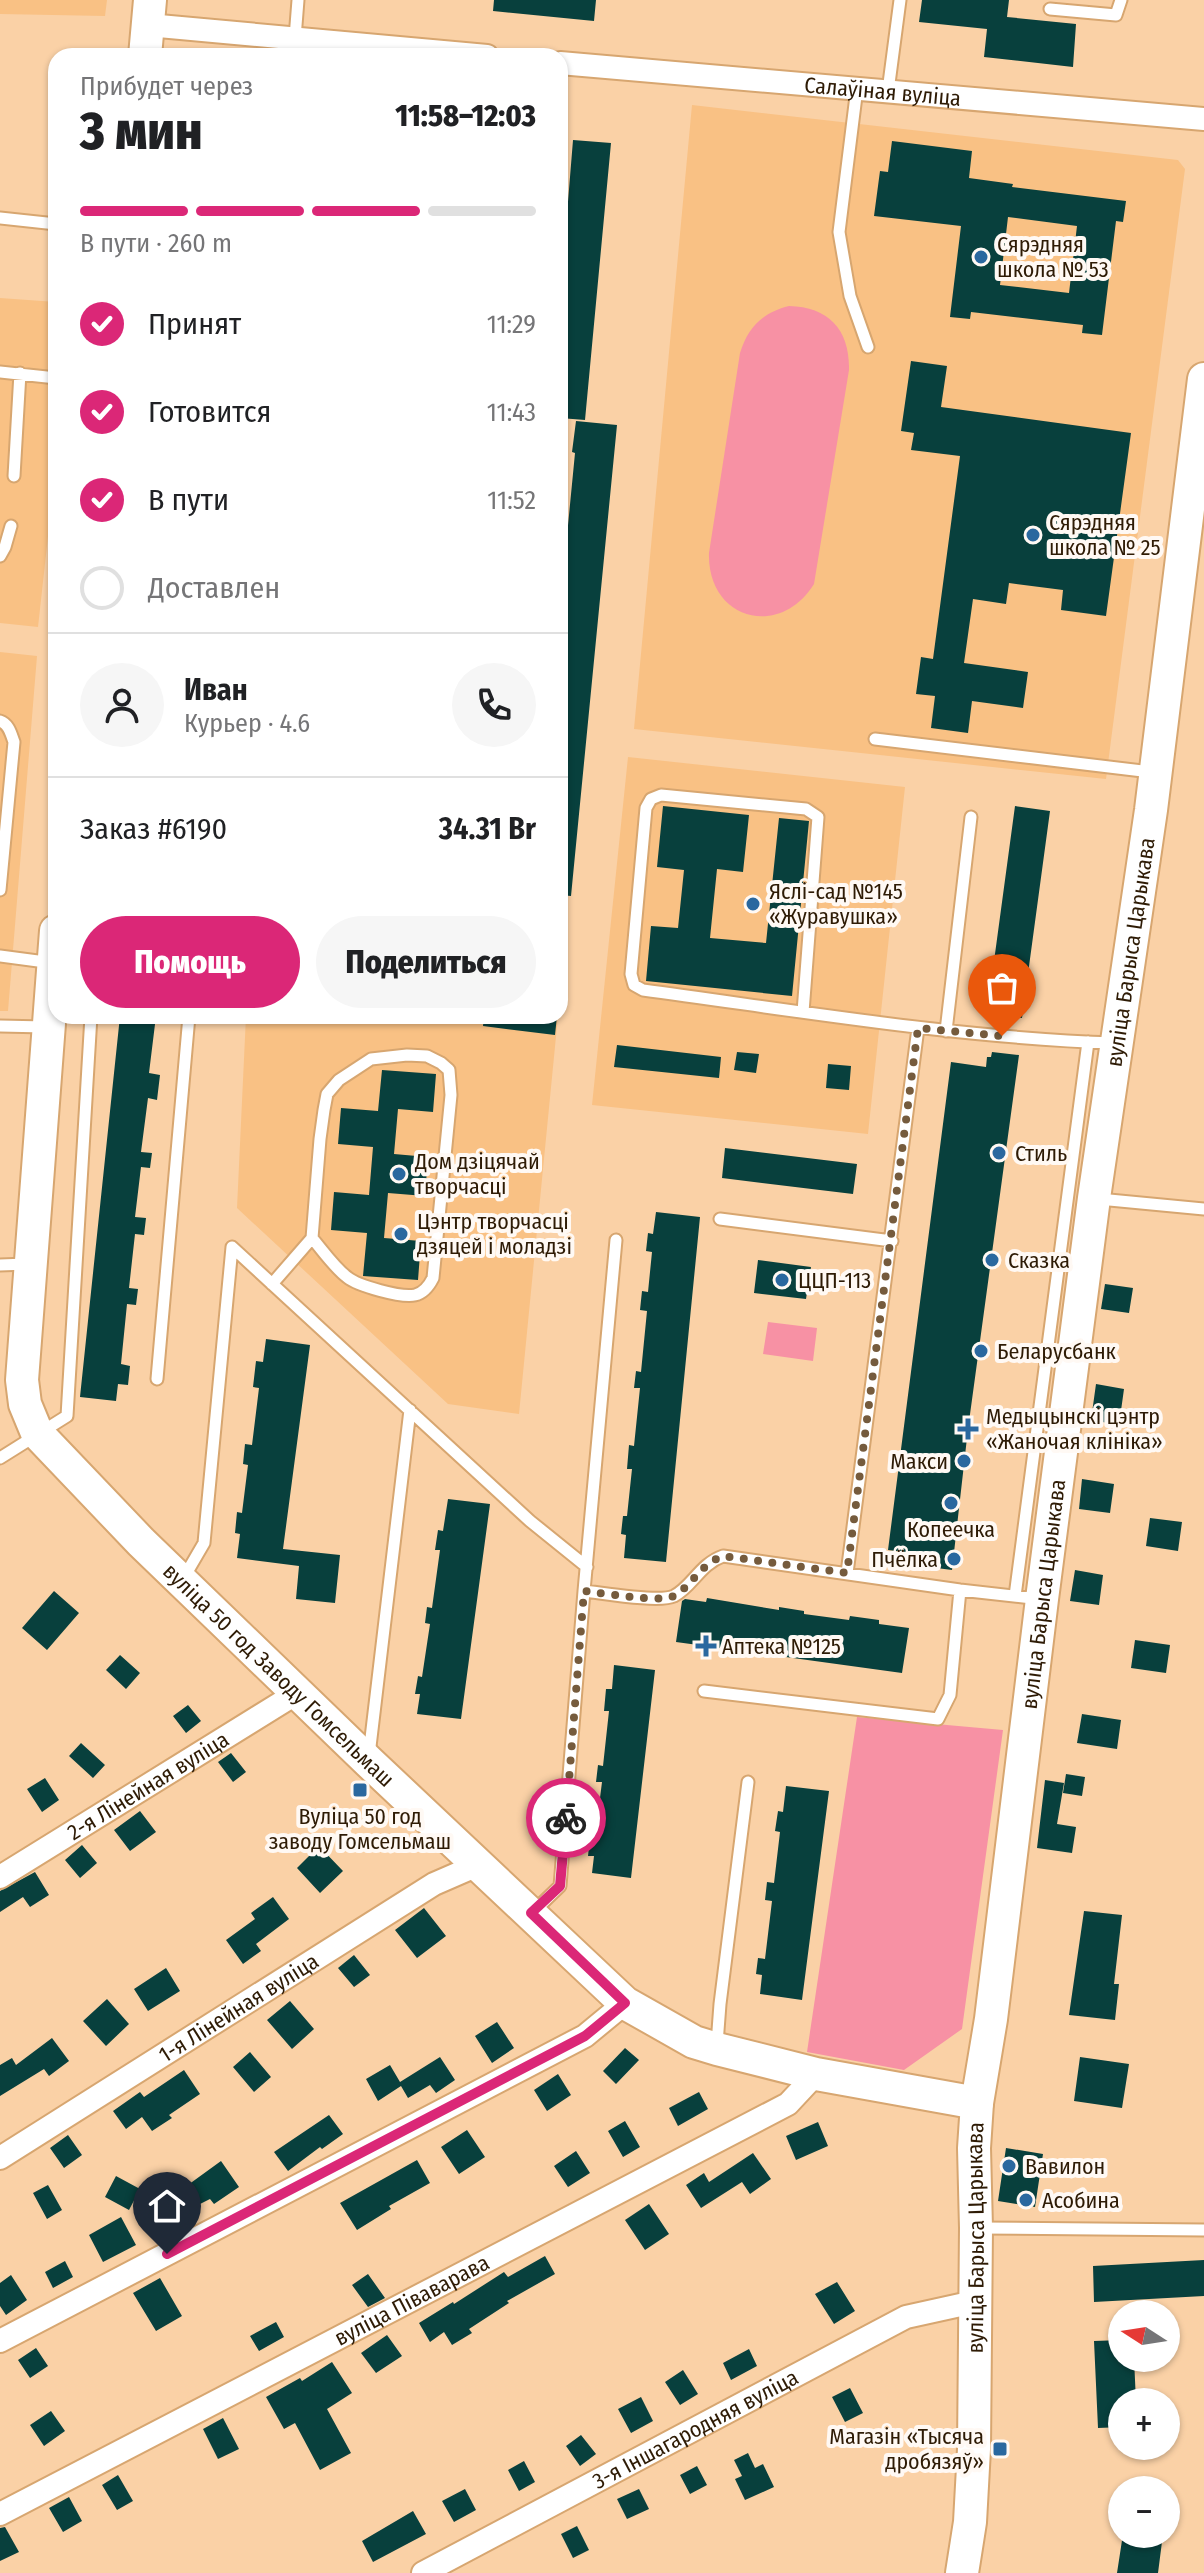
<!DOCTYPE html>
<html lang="ru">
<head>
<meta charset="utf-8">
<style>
	:root { --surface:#fff; --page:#f6f6f6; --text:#202124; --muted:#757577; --line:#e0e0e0; --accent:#db2777 }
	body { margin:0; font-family:"Fira Sans Condensed",sans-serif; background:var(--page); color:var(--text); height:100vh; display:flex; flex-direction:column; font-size:30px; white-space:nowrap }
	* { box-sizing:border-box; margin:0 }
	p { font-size:26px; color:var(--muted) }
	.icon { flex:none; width:44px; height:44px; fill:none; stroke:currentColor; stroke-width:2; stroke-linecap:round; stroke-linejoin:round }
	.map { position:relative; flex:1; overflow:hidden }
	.panel { position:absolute; left:48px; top:48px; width:520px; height:976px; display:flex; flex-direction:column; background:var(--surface); border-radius:24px; box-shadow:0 2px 6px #0004 }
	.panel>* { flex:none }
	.needle { width:52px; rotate:282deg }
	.controls { position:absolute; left:1108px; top:2300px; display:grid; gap:16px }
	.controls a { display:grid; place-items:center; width:72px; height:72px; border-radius:50%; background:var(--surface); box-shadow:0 2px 6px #0004; font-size:40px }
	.pin { position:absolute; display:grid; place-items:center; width:68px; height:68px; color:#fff; margin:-82px -34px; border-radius:50% 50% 50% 0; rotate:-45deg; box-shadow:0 0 8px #0007 }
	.pin .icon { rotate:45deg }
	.courier { position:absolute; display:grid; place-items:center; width:80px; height:80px; margin:-40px; border:6px solid #db2777; border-radius:50%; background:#fff; color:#222; box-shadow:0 2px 10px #0007 }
	.overview em { font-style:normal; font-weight:800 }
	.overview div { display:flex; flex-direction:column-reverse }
	.overview { display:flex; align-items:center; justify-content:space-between; height:136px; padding:0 32px }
	h1 { font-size:52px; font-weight:800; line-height:60px }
	.bar { display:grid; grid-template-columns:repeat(4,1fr); gap:12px 8px; align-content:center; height:96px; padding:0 32px }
	.bar i { height:10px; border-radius:6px; background:var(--line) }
	.bar .current { background:var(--accent) }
	.bar p { grid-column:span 4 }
	.line { display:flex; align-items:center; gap:20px; padding:0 32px; border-top:2px solid var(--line) }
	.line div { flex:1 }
	.round { display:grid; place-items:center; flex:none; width:84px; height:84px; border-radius:42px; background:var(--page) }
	ol { padding:0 32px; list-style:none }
	li { display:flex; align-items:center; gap:24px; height:88px }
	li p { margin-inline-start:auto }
	li .icon { padding:8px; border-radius:50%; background:var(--accent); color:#fff; stroke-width:4 }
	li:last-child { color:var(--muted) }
	li i { width:44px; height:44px; border:4px solid var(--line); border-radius:50% }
	.button { display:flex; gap:16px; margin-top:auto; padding:16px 32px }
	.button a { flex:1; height:92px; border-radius:48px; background:var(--accent); color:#fff; font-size:32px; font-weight:800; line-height:92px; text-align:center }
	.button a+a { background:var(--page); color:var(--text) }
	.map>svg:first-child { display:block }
	.built { fill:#f9c184 }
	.green { fill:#f791a4 }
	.building { fill:#08403d; fill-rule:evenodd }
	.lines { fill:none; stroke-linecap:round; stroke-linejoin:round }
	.lane-casing { stroke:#d7a670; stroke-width:15 }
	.street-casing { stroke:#d7a670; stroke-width:26 }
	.secondary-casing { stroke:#d7a670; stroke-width:36 }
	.lane { stroke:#fff; stroke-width:11 }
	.street { stroke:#fff; stroke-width:22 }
	.secondary { stroke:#fff; stroke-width:32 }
	.done { stroke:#755b3d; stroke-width:8; stroke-dasharray:0 14.4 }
	.route { stroke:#db2777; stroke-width:10 }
	.poi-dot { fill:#2a689f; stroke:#fff9f4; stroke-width:3 }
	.labels { text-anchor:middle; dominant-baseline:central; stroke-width:8; stroke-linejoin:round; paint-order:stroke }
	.street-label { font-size:22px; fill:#2e1b05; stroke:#fff9f4 }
	.poi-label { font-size:22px; fill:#2e1b05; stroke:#fff9f4; text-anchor:start }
</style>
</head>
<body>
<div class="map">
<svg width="1204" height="2573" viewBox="0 0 1204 2573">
	<rect width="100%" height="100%" fill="#fad1a6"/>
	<path class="built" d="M0,0H107L105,16L0,14Z
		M692,105L1178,160L1185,169L1106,779L634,729Z
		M0,298L56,302V464L38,627L0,623Z
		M0,652L37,656L8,1011H0Z
		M628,757L905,787L868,1134L592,1105Z
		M246,1016H558L519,1414L448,1404L237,1208Z"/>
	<path class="green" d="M789,306C829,307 850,330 849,370L814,584C779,640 707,619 709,553L740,353C748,327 762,313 789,306Z
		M768,1322L817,1328L813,1361L763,1354Z
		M857,1717L1003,1730L962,2029L904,2070L807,2052Z"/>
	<path class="building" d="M494,0H596L594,21L493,11Z
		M922,0H1009L1007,17L1076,24L1073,67L984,57L987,29L919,22Z
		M573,140L611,143L585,420L560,418V282L565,231H562L563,213L567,214Z
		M892,141L972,151L969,178L1013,184L1012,187L1126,201L1123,222L1116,221L1102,335L1082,333L1083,325L971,312L970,319L950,317L961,226L874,216L880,171L888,172ZM1008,217L1077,226L1069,293L1000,285Z
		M911,361L947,366L941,407L1131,433L1106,616L1061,610L1063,590L1009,583L1006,604L973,599L964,663L1028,672L1023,708L972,701L968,733L931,728L935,696L916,694L921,657L933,659L960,456L911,450L914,433L901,431Z
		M576,421L617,425L571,896L560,895V608L575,453L572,452Z
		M663,806L749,815L743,872L717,869L710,938L766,943L779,818L809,821L792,996L646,981L651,926L678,928L684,870L657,867Z
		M1015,806L1050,811L1022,1018L987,1013Z
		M120,1016H156L149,1073L160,1075L157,1100L148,1098L141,1152L152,1153L150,1168L141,1167L135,1217L146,1218L144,1235L135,1234L129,1288L138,1289L136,1305L127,1304L121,1364L130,1366L128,1385L118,1384L116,1401L80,1397Z
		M484,1016H557L555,1035L483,1026Z
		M617,1045L721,1057L719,1078L614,1067Z
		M737,1052L759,1054L756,1073L734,1070Z
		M992,1052L1019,1055L968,1429L952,1570L921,1566L922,1554L888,1550L951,1062L986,1067L987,1057H991Z
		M828,1064L851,1066L849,1090L826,1088Z
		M382,1070L436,1074L433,1112L398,1109L394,1154L428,1157L425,1196L388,1193L384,1238L421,1241L418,1280L363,1276L367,1233L331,1230L334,1192L369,1195L373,1147L338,1144L341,1108L378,1111Z
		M725,1148L857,1164L853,1194L722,1178Z
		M656,1212L700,1217L666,1562L624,1558L626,1535L621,1534L623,1516H627L632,1469H627L629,1445L634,1446L640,1388H634L636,1371L641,1372L647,1311L640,1310L642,1291L648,1292L652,1252L646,1251L648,1233L653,1234Z
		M758,1260L811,1267L806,1299L754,1293Z
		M1105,1284L1133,1288L1129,1313L1101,1309Z
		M266,1339L310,1345L283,1549L340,1555L335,1603L296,1599L299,1566L237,1558L240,1534L235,1533L237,1512L242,1513L248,1465L243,1464L245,1444L252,1445L259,1388L253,1387L256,1361L263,1362Z
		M1096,1384L1124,1389L1119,1425L1091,1420Z
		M1082,1479L1114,1484L1110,1513L1079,1509Z
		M448,1499L490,1504L461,1719L417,1714L420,1694H415L418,1676L422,1677L430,1624L425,1623L427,1607L432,1608L440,1550H435L438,1530L443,1531Z
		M1150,1518L1182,1522L1178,1551L1146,1546Z
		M1075,1570L1103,1575L1099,1605L1070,1601Z
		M54,1591L79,1613L47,1650L22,1628Z
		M707,1598L779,1610V1607L804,1611V1614L849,1620L850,1616L879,1620V1624L909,1628L902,1673L676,1642L682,1601L685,1599L706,1602Z
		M1135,1640L1170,1645L1166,1673L1131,1668Z
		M120,1655L140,1673L126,1689L106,1670Z
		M614,1665L655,1670L631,1878L592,1873L594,1856H588L590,1837L595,1838L602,1782H596L598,1765L603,1766L609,1711H604L606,1689H612Z
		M188,1705L201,1721L186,1733L173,1716Z
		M1082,1714L1121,1720L1117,1749L1077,1743Z
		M81,1743L105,1765L93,1778L69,1756Z
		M231,1753L246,1772L233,1782L218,1762Z
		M1066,1774L1085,1777L1082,1796L1063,1793Z
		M45,1778L59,1800L42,1812L27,1789Z
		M1045,1780L1064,1783L1057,1824L1076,1827L1072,1853L1037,1848Z
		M786,1786L829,1791L802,2000L760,1994L762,1975L756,1974L758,1958L765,1959L772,1901L765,1900L767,1882L774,1883L780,1832L775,1831L778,1811L783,1812Z
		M140,1811L156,1832L130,1851L114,1830Z
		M82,1845L97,1863L80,1878L65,1860Z
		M319,1846L343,1871L320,1893L297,1868Z
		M35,1872L49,1895L30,1907L23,1897L0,1912V1891Z
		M273,1897L289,1919L256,1944L261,1951L243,1964L226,1940L255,1919L251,1913Z
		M424,1908L446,1936L417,1958L395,1930Z
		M1084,1911L1122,1915L1114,1984H1119L1115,2020L1069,2015Z
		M354,1955L370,1975L354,1987L338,1968Z
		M166,1968L180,1991L148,2011L134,1989Z
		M107,1999L129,2024L106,2046L83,2021Z
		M290,2001L314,2029L292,2049L267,2020Z
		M497,2022L514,2048L492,2063L475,2036Z
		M52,2038L69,2061L49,2076L44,2069L0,2096V2065L12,2058L16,2065Z
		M625,2048L639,2060L616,2084L603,2071Z
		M250,2052L271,2077L254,2092L233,2067Z
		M440,2057L455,2080L436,2093L430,2085L408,2098L401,2086L378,2101L366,2079L390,2065L400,2082Z
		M1080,2057L1129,2064L1122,2108L1074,2101Z
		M184,2070L200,2094L169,2115L172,2118L152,2131L142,2117L126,2129L113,2111L140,2092L144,2097Z
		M558,2074L571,2095L547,2111L534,2090Z
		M699,2092L708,2109L678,2126L669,2108Z
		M329,2115L343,2134L322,2149L320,2147L288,2171L274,2152Z
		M625,2121L640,2147L623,2157L608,2131Z
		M818,2122L828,2146L796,2160L786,2136Z
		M467,2130L485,2157L459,2174L441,2147Z
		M68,2135L82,2155L64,2168L50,2148Z
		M1006,2148L1043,2154L1035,2207L998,2201Z
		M576,2151L590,2173L568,2187L554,2166Z
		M753,2153L771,2179L750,2194L742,2182L701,2208L686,2185L704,2173L709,2182Z
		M417,2160L430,2183L389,2206L391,2209L357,2230L340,2203Z
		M221,2161L239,2187L214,2204L210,2199L166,2221L150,2191L175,2178L181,2190Z
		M116,2176L140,2189L129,2210L105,2197Z
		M48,2185L62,2210L47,2219L33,2193Z
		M649,2204L669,2234L645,2250L625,2220Z
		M121,2217L136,2245L103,2262L89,2235Z
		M545,2256L555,2274L507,2301L509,2303L469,2329L472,2333L452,2345L444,2332L430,2342L419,2323L453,2302L454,2304L504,2272L508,2277Z
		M1204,2260V2296L1094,2302L1093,2266Z
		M65,2261L73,2277L53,2288L45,2272Z
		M368,2274L385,2298L368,2307L352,2285Z
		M11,2275L27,2300L6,2315L0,2306V2283Z
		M160,2278L182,2316L156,2331L133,2293Z
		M837,2282L855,2311L834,2324L815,2294Z
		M276,2322L284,2337L259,2351L250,2336Z
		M387,2335L402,2356L376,2373L361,2353Z
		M1122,2340V2358H1134L1136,2402H1122V2427L1098,2428L1094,2341Z
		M36,2348L48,2366L30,2378L18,2360Z
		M749,2349L757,2366L731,2380L723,2363Z
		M332,2362L352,2393L327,2409L351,2453L320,2470L295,2423L284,2429L266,2397L300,2378L302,2381Z
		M683,2370L698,2394L680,2405L665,2382Z
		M850,2388L863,2413L845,2422L832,2397Z
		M641,2397L653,2421L631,2433L618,2409Z
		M51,2411L65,2431L44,2446L30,2425Z
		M223,2418L239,2449L218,2459L203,2429Z
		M581,2435L596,2454L580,2466L566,2446Z
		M748,2453L755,2468L763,2464L774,2487L745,2500L735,2479L742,2476L734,2460Z
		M524,2461L535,2482L519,2491L508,2470Z
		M697,2466L707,2485L690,2494L680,2475Z
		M118,2475L133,2501L117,2510L102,2485Z
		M465,2489L476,2510L454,2522L442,2501Z
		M639,2489L649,2509L627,2519L617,2499Z
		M69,2497L82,2521L63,2532L49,2508Z
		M413,2511L426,2534L373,2562L362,2541Z
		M577,2526L589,2550L573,2558L561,2534Z
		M5,2527L19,2552L0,2561V2528Z
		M1123,2534H1163L1158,2573H1117Z"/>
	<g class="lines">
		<defs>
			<path id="lane" d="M1050,9L1116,15L1121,0
				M295,38L298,0
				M857,88L839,232L850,296L868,347
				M888,91L900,0
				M0,218L56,224
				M0,372L56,378
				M14,476L20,373
				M0,556L5,547L11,526
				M0,721C9,724 11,734 14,742L0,890
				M875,739L1151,772
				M0,956L53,963
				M803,1012L818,817L806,809L661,795L651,799L646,808L631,974L634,985L643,990C800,1011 957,1038 1116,1043
				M0,1026L45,1027
				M946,1031L971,817
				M1099,1199L1204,1209
				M720,1219L892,1241
				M232,1247L530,1521L587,1567
				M0,1265L27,1264
				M272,1284L312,1238L320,1139L324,1110L327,1094L339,1080L371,1059L407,1055L427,1056L441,1063L449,1070L451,1095L433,1278C429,1286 424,1293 415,1295C401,1298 358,1286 347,1277C334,1267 323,1251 312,1238
				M157,1379L189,1016
				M0,1458L67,1416L91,1016
				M847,1573L918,1028
				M183,1579L204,1543L232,1247
				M584,1591C603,1593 659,1603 674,1596C692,1587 700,1564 723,1556L960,1590L1041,1599
				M1015,1596L1088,1042
				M704,1691L938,1719L950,1695L960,1590
				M369,1755L410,1410
				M532,1913L560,1886L584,1591L616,1240
				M717,2044L720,2004L748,1782
				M977,2228L1204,2230"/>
			<g id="street">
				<path d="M148,25L487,56"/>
				<path id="s1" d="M560,63L1204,119"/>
				<path id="s2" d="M0,1877L297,1693"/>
				<path id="s3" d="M0,2158L434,1884L480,1864"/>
				<path d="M0,2341L585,2036L625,2003"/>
				<path id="s4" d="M0,2514L788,2104L816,2074"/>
				<path id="s5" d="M423,2573L906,2317L974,2302"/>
			</g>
			<g id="secondary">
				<path d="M145,56L150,0"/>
				<path id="s6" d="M56,931L22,1380L25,1404L37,1433L141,1542L369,1762L625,2003L694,2042L717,2049L816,2074L977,2103"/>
				<path id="s7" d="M962,2573L970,2522L974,2449L976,2228L974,2148L977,2103L991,2019L1042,1599L1094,1198L1151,810L1204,379"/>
			</g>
		</defs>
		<use href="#lane" class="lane-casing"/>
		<use href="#street" class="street-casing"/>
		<use href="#secondary" class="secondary-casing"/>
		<use href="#lane" class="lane"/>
		<use href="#street" class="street"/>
		<use href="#secondary" class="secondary"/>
	</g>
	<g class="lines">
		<path class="done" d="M566,1818L584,1591C603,1593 659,1603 674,1596C692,1586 700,1564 723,1556L847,1573L918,1028L1002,1036"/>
		<path class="route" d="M167,2254L585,2036L625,2003L531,1913L560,1886L566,1818"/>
	</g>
	<g class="poi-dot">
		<circle cx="981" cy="257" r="8"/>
		<circle cx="1033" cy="535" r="8"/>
		<circle cx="753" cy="904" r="8"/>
		<circle cx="999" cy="1153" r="8"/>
		<circle cx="399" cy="1174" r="8"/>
		<circle cx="401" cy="1234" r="8"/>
		<circle cx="992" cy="1260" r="8"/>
		<circle cx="782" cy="1280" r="8"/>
		<circle cx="981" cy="1351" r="8"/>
		<path d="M964 1417h8v8h8v8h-8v8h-8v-8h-8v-8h8z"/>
		<circle cx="964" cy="1461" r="8"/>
		<circle cx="951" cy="1503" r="8"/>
		<circle cx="954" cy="1559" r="8"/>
		<path d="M702 1634h8v8h8v8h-8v8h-8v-8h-8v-8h8z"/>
		<rect x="352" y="1782" width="16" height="16" rx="4"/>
		<circle cx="1009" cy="2166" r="8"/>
		<circle cx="1026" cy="2200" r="8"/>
		<rect x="992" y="2441" width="16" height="16" rx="4"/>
	</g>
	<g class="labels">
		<g class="street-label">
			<text stroke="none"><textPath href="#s1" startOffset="324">Салаўіная вуліца</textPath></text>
			<text stroke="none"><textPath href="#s7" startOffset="1632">вуліца Барыса Царыкава</textPath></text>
			<text stroke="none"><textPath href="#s7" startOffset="984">вуліца Барыса Царыкава</textPath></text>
			<text stroke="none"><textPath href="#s6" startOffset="848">вуліца 50 год Заводу Гомсельмаш</textPath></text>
			<text stroke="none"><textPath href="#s2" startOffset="174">2-я Лінейная вуліца</textPath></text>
			<text stroke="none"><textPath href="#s3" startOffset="282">1-я Лінейная вуліца</textPath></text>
			<text stroke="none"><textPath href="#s7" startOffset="336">вуліца Барыса Царыкава</textPath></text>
			<text stroke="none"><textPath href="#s4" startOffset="464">вуліца Піваварава</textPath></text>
			<text stroke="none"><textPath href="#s5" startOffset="308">3-я Іншагародняя вуліца</textPath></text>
		</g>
		<g class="poi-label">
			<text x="997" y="244">Сярэдняя<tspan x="997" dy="25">школа № 53</tspan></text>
			<text x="1049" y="522">Сярэдняя<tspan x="1049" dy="25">школа № 25</tspan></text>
			<text x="769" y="891">Яслі-сад №145<tspan x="769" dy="25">«Журавушка»</tspan></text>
			<text x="1015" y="1153">Стиль</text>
			<text x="415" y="1161">Дом дзіцячай<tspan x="415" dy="25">творчасці</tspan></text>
			<text x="417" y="1221">Цэнтр творчасці<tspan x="417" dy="25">дзяцей і моладзі</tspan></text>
			<text x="1008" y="1260">Сказка</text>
			<text x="798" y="1280">ЦЦП-113</text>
			<text x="997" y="1351">Беларусбанк</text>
			<text x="986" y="1416">Медыцынскі цэнтр<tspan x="986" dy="25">«Жаночая клініка»</tspan></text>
			<text x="948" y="1461" text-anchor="end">Макси</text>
			<text x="951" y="1529" text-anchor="middle">Копеечка</text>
			<text x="938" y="1559" text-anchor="end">Пчёлка</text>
			<text x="722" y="1646">Аптека №125</text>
			<text x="360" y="1816" text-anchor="middle">Вуліца 50 год<tspan x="360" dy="25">заводу Гомсельмаш</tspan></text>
			<text x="1025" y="2166">Вавилон</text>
			<text x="1042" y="2200">Асобина</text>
			<text x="984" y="2436" text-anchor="end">Магазін «Тысяча<tspan x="984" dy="25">дробязяў»</tspan></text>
		</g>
	</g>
</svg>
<div class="controls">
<a><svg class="needle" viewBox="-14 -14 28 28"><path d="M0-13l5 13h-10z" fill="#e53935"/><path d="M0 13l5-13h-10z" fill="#757577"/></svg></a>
<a>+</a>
<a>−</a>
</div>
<div class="pin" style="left:1002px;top:1036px;background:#ea580c"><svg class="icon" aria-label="bag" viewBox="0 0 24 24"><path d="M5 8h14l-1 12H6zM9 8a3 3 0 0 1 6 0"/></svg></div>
<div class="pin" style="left:167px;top:2254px;background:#1f2937"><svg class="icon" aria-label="home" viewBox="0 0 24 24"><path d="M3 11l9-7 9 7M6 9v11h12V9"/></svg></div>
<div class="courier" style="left:566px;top:1818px"><svg class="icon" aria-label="bike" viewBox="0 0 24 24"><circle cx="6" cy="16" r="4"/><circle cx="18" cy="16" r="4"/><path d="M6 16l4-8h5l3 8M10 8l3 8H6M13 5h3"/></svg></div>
<section class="panel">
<div class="overview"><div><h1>3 мин</h1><p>Прибудет через</p></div><em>11:58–12:03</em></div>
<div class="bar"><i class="current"></i><i class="current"></i><i class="current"></i><i></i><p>В пути · 260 m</p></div>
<ol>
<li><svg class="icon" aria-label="check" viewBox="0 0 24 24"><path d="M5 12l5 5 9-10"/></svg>Принят<p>11:29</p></li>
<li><svg class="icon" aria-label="check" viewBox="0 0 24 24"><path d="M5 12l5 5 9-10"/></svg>Готовится<p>11:43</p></li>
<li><svg class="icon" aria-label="check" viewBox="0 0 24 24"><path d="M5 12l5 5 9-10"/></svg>В пути<p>11:52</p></li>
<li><i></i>Доставлен</li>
</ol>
<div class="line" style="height:144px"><a class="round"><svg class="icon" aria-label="person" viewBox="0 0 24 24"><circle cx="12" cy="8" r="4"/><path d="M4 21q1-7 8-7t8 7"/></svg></a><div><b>Иван</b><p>Курьер · 4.6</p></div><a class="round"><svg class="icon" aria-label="phone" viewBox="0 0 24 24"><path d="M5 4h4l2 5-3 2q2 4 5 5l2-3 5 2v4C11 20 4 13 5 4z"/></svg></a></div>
<div class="line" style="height:104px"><div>Заказ #6190</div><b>34.31 Br</b></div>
<div class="button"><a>Помощь</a><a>Поделиться</a></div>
</section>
</div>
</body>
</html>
